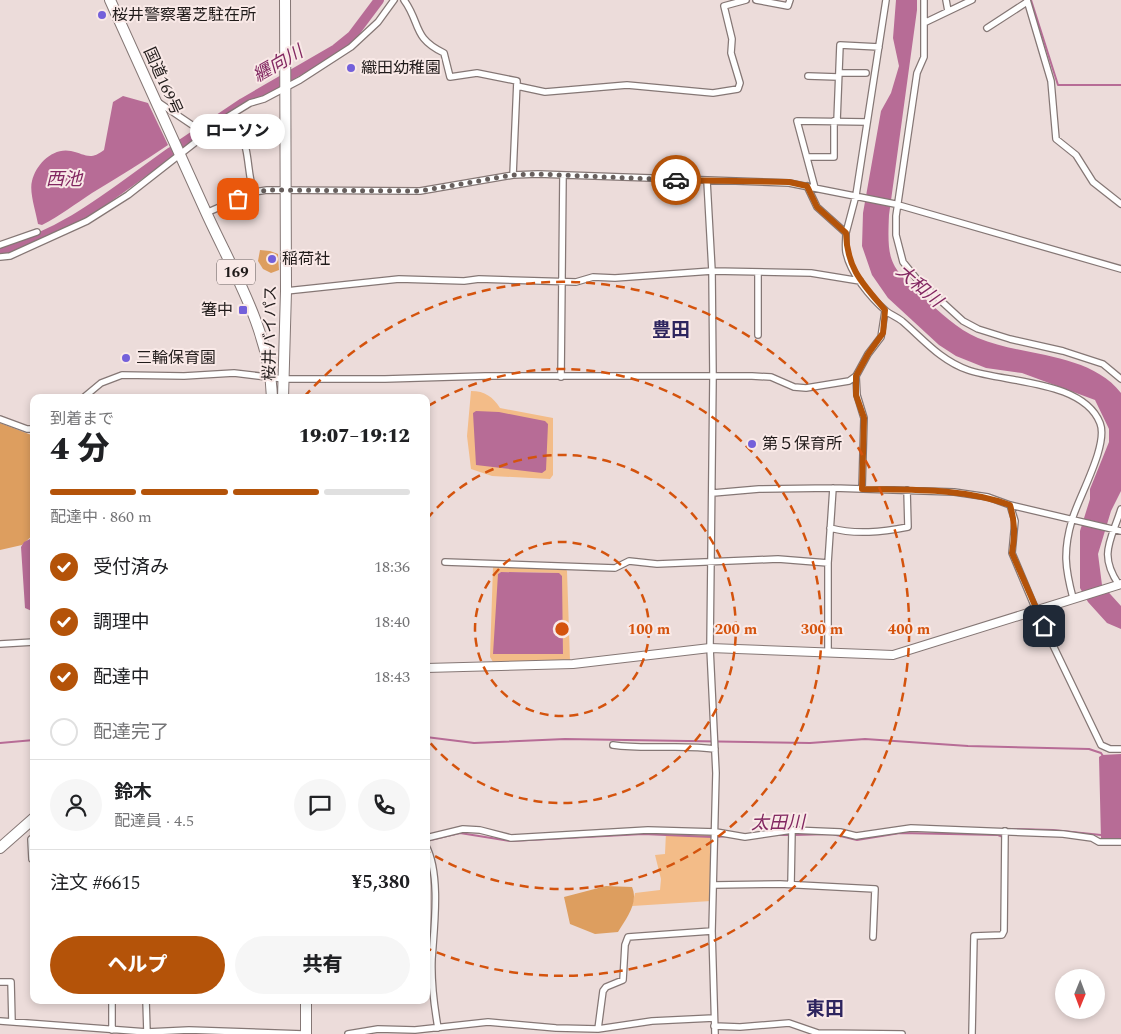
<!DOCTYPE html>
<html lang="ja">
<head>
<meta charset="utf-8">
<style>
	:root { --surface:#fff; --page:#f6f6f6; --text:#202124; --muted:#757577; --line:#e0e0e0; --accent:#b45309 }
	body { margin:0; font-family:Spectral,"Noto Sans JP",serif; background:var(--page); color:var(--text); height:100vh; display:flex; flex-direction:column; font-size:19px; white-space:nowrap }
	* { box-sizing:border-box; margin:0 }
	p { font-size:16px; color:var(--muted) }
	.icon { flex:none; width:28px; height:28px; fill:none; stroke:currentColor; stroke-width:2; stroke-linecap:round; stroke-linejoin:round }
	.map { position:relative; flex:1; overflow:hidden }
	.panel { position:absolute; left:30px; top:394px; width:400px; height:610px; display:flex; flex-direction:column; background:var(--surface); border-radius:10px; box-shadow:0 2px 8px #0003 }
	.panel>* { flex:none }
	.needle { width:32px; rotate:181deg }
	.buttons { position:absolute; left:1055px; top:969px; display:grid; gap:10px }
	.buttons a { display:grid; place-items:center; width:50px; height:50px; border-radius:50%; background:var(--surface); box-shadow:0 2px 8px #0003; font-size:25px }
	.pin { position:absolute; display:grid; place-items:center; width:42px; height:42px; color:#fff; margin:-21px; border-radius:10px; box-shadow:0 2px 8px #0006 }
	.courier { position:absolute; display:grid; place-items:center; width:50px; height:50px; margin:-25px; border:4px solid #b45309; border-radius:50%; background:#fff; color:#222; box-shadow:0 1px 6px #0007 }
	.bubble { position:absolute; height:35px; border-radius:18px; background:var(--surface); box-shadow:0 2px 8px #0003; font-size:16px; font-weight:800; line-height:35px; text-align:center }
	.summary em { font-style:normal; font-weight:800 }
	.summary div { display:flex; flex-direction:column-reverse }
	.summary { display:flex; align-items:center; justify-content:space-between; height:85px; padding:0 20px }
	h1 { font-size:32px; font-weight:800; line-height:38px }
	.bar { display:grid; grid-template-columns:repeat(4,1fr); gap:8px 5px; align-content:center; height:60px; padding:0 20px }
	.bar i { height:6px; border-radius:4px; background:var(--line) }
	.bar .on { background:var(--accent) }
	.bar p { grid-column:span 4 }
	.line { display:flex; align-items:center; gap:12px; padding:0 20px; border-top:1px solid var(--line) }
	.line div { flex:1 }
	.round { display:grid; place-items:center; flex:none; width:52px; height:52px; border-radius:26px; background:var(--page) }
	ol { padding:0 20px; list-style:none }
	li { display:flex; align-items:center; gap:15px; height:55px }
	li p { margin-inline-start:auto }
	li .icon { padding:5px; border-radius:50%; background:var(--accent); color:#fff; stroke-width:4 }
	li:last-child { color:var(--muted) }
	li i { width:28px; height:28px; border:2px solid var(--line); border-radius:50% }
	.cta { display:flex; gap:10px; margin-top:auto; padding:10px 20px }
	.cta a { flex:1; height:58px; border-radius:30px; background:var(--accent); color:#fff; font-size:20px; font-weight:800; line-height:58px; text-align:center }
	.cta a+a { background:var(--page); color:var(--text) }
	.map>svg:first-child { display:block }
	.green { fill:#f3bc88; fill-rule:evenodd }
	.forest { fill:#dd9e5f }
	.water { fill:#b76c96 }
	.lines { fill:none; stroke-linecap:round; stroke-linejoin:round }
	.stream { stroke:#b76c96; stroke-width:2 }
	.river { stroke:#b76c96; stroke-width:10 }
	.minor-casing { stroke:#857775; stroke-width:8 }
	.tertiary-casing { stroke:#857775; stroke-width:10 }
	.primary-casing { stroke:#857775; stroke-width:12 }
	.trunk-casing { stroke:#857775; stroke-width:12 }
	.minor { stroke:#fff; stroke-width:5.5 }
	.tertiary { stroke:#fff; stroke-width:8 }
	.primary { stroke:#fff; stroke-width:10 }
	.trunk { stroke:#fff; stroke-width:10 }
	.done { stroke:#675f5d; stroke-width:5; stroke-dasharray:0 9 }
	.route { stroke:#b45309; stroke-width:6 }
	.ring { fill:none; stroke:#d4530d; stroke-width:2.5; stroke-dasharray:9 6 }
	.poi-dot { fill:#7360da; stroke:#f9e9e7; stroke-width:2 }
	.labels { text-anchor:middle; dominant-baseline:central; stroke-width:4; stroke-linejoin:round; paint-order:stroke }
	.shield { fill:#f9e9e7; stroke:#615958; stroke-width:1 }
	.shield-label { font-size:15px; font-weight:bold; fill:#201b1a }
	.poi-label { font-size:16px; fill:#201b1a; stroke:#f9e9e7; text-anchor:start }
	.street-label { font-size:16px; fill:#201b1a; stroke:#f9e9e7 }
	.water-label { font-size:18px; font-style:italic; fill:#822761; stroke:#f9e9e7 }
	.quarter-label { font-size:19px; font-weight:bold; fill:#2d245e; stroke:#f9e9e7 }
	.centre { fill:#d4530d; stroke:#f9e9e7; stroke-width:2.5 }
	.ring-label { font-size:15px; text-anchor:middle; font-weight:bold; fill:#d4530d; stroke:#f9e9e7; stroke-width:4; stroke-linejoin:round; paint-order:stroke }
</style>
</head>
<body>
<div class="map">
<svg width="1121" height="1034" viewBox="0 0 1121 1034">
	<rect width="100%" height="100%" fill="#ecdcda"/>
	<path class="green" d="M471,391C485,391 493,397 500,408L553,418V475L550,479L492,476L471,469L467,436Z
		M493,567L565,568L567,571L570,661L493,662L490,657ZM501,572L558,573L563,654H533L498,574Z
		M666,832L713,834L711,901L632,906L635,893L660,890L661,879L655,855L665,854Z"/>
	<path class="forest" d="M260,250L270,251L278,254L279,270L271,273L263,269L258,261Z
		M0,423L34,436V534L22,545L0,550Z
		M606,886L632,887C639,903 626,919 618,932L595,934L570,924L564,897Z"/>
	<path class="water" d="M896,0H917V10L889,215C887,261 889,266 923,297C940,312 957,329 978,338C1023,357 1089,352 1121,393V491L1111,511L1098,554L1102,585L1121,606V629L1107,623L1088,602L1080,588V531L1090,499V489L1109,442V429L1095,400L1022,373L986,368L956,356L939,345L888,298L872,275L862,246L863,213L881,111L891,93L899,66L893,38Z
		M123,96L148,103L168,145C143,162 118,177 92,193C75,204 60,216 42,225L38,224C36,212 29,192 32,181C36,164 53,147 71,151C85,154 90,161 104,150L113,102Z
		M476,411L499,412L545,421L548,424L546,470L542,473L476,465L473,413Z
		M34,537V612L25,608L21,547L24,542Z
		M501,572L559,573L562,576L563,654H493L498,574Z
		M1121,754V838L1101,839L1099,757L1102,755Z"/>
	<g class="lines">
		<path class="stream" d="M1031,0L1058,85H1121
			M426,737L474,743L565,739L810,743L865,739L968,746L1089,749L1101,753L1103,756
			M0,743L34,740
			M774,835H789
			M794,835L832,834L857,840L900,833L998,835L1003,837
			M717,837L727,836
			M1007,838L1011,829L1053,830L1101,835
			M426,841L460,833L510,841L643,834L712,837"/>
		<path class="river" d="M182,144L243,103L336,49L352,36L379,0
			M0,251C66,235 117,190 171,152"/>
		<defs>
			<path id="minor" d="M404,0C421,23 412,38 444,53L450,77L477,73L517,81L513,175
				M756,0L788,6L790,0
				M924,0V57L917,73L896,216V235L903,262L916,278L963,321L978,329L1010,339L1063,351L1103,364L1121,379
				M946,0L948,11
				M1027,0L1051,81L1056,139L1076,155L1093,182L1121,204
				M926,22L972,0
				M987,28L1027,2
				M839,73H866
				M808,76L838,77
				M517,86L545,92L627,85L713,93L738,89L740,83L731,53L732,39L724,6L746,0
				M158,102L195,127L208,132L240,135C250,148 247,176 254,192
				M837,121L840,45L879,47
				M807,157H834V121
				M707,181L712,271L713,377L710,648L716,773L712,931L715,1034
				M807,186L817,207L846,233C846,239 845,246 846,252C850,273 870,297 886,311C891,315 897,317 902,321C923,339 941,361 968,370C1006,383 1083,380 1100,423C1109,445 1078,498 1072,520C1063,551 1065,568 1073,598
				M815,188L797,121L867,122
				M206,213L254,192L267,190L420,191L513,175L538,174L789,183L895,204L1121,269
				M846,233L856,195L886,0
				M0,245L37,232
				M0,257L10,256L87,221L128,195L229,116L250,103L264,99L300,80L351,47L378,22L394,0
				M758,272V335
				M286,291L399,279L464,281L479,279L576,282L593,277L615,278L712,271L811,273L860,281
				M856,376L857,395L864,418L862,489
				M561,377L563,175
				M83,398L101,383L122,375L184,376L234,373L284,379H385L485,376H752L771,377L794,387L806,388L849,381L856,376L868,354L881,337L885,311
				M0,419L27,429H34
				M713,493L759,489L833,488L954,492L988,497L1010,505L1121,531
				M1010,505L1015,521L1012,553L1036,610L1101,745L1110,749H1121
				M830,528C856,535 882,532 908,527L907,490
				M445,562L615,568L629,561L657,564L778,559L828,563
				M1119,585C1098,554 1111,541 1121,509
				M0,644L34,642
				M828,653V563L833,488
				M613,745C647,750 681,744 715,749
				M34,837L31,839L32,859H34
				M426,838L463,829L480,830L511,838L648,830L716,832L745,837L792,830L840,832L856,836L911,828L1063,834L1092,838L1099,842H1121
				M426,846C441,874 434,928 432,959C431,983 434,1005 438,1028
				M791,884L792,830
				M714,885L780,884L875,889L873,937
				M0,982H11L12,1022
				M112,1000V1030
				M146,1000L147,1032
				M0,1021L147,1032L189,1030L303,1034
				M714,1026L740,1027L789,1023L818,1033L902,1034
				M598,1029L603,991L606,987L623,980L625,945L628,937L712,931
				M348,1034L378,1029L415,1030L488,1022L556,1028L598,1029L652,1021L714,1018
				M972,1034L974,936L1002,935L1004,931L1005,831"/>
			<path id="tertiary" d="M426,668L573,664L710,648L893,655L1121,584"/>
			<path id="primary" d="M306,1000V1034"/>
			<path id="trunk" d="M110,0C142,70 173,140 205,210C232,270 270,330 272,398
				M283,398L286,291L285,0
				M0,848L34,818"/>
		</defs>
		<use href="#minor" class="minor-casing"/>
		<use href="#tertiary" class="tertiary-casing"/>
		<use href="#primary" class="primary-casing"/>
		<use href="#trunk" class="trunk-casing"/>
		<use href="#minor" class="minor"/>
		<use href="#tertiary" class="tertiary"/>
		<use href="#primary" class="primary"/>
		<use href="#trunk" class="trunk"/>
	</g>
	<g class="lines">
		<path class="done" d="M238,199L266,190L420,191L513,175L538,174L676,180"/>
		<path class="route" d="M676,180L789,182L807,186L817,207L846,233C847,269 863,284 885,310L883,333L868,354L856,376V395L864,418L862,489C912,490 962,488 1010,505C1015,522 1015,535 1012,553L1044,626"/>
	</g>
	<g class="ring">
		<circle cx="562" cy="629" r="87"/>
		<path d="M427 519A174 174 0 1 1 427 739"/>
		<path d="M428 406A260 260 0 1 1 428 852"/>
		<path d="M304 397A347 347 0 1 1 426 948"/>
	</g>
	<g class="poi-dot">
		<circle cx="102" cy="15" r="5"/>
		<circle cx="351" cy="68" r="5"/>
		<circle cx="272" cy="259" r="5"/>
		<rect x="238" y="305" width="10" height="10" rx="2.5"/>
		<circle cx="126" cy="358" r="5"/>
		<circle cx="752" cy="444" r="5"/>
	</g>
	<g class="labels">
		<rect class="shield" x="217" y="259.5" width="38" height="25" rx="4"/>
		<g class="shield-label">
			<text x="236" y="272">169</text>
		</g>
		<g class="poi-label">
			<text x="112" y="15">桜井警察署芝駐在所</text>
			<text x="361" y="68">織田幼稚園</text>
			<text x="282" y="259">稲荷社</text>
			<text x="233" y="310" text-anchor="end">箸中</text>
			<text x="136" y="358">三輪保育園</text>
			<text x="762" y="444">第５保育所</text>
		</g>
		<g class="street-label">
			<text transform="translate(163 81) rotate(66)">国道169号</text>
			<text transform="translate(270 333) rotate(-89)">桜井バイパス</text>
		</g>
		<g class="water-label">
			<text transform="translate(278 64) rotate(-30)">纒向川</text>
			<text x="64" y="179">西池</text>
			<text transform="translate(919 286) rotate(41)">大和川</text>
			<text transform="translate(778 823) rotate(-1)">太田川</text>
		</g>
		<g class="quarter-label">
			<text x="671" y="330">豊田</text>
			<text x="825" y="1009">東田</text>
		</g>
	</g>
	<circle cx="562" cy="629" r="8" class="centre"/>
	<g class="ring-label">
		<text x="649" y="634">100 m</text>
		<text x="736" y="634">200 m</text>
		<text x="822" y="634">300 m</text>
		<text x="909" y="634">400 m</text>
	</g>
</svg>
<div class="buttons">
<a><svg class="needle" viewBox="-14 -14 28 28"><path d="M0-13l5 13h-10z" fill="#e53935"/><path d="M0 13l5-13h-10z" fill="#757577"/></svg></a>
</div>
<div class="pin" style="left:238px;top:199px;background:#ea580c"><svg class="icon" aria-label="bag" viewBox="0 0 24 24"><path d="M5 8h14l-1 12H6zM9 8a3 3 0 0 1 6 0"/></svg></div>
<div class="pin" style="left:1044px;top:626px;background:#1f2937"><svg class="icon" aria-label="home" viewBox="0 0 24 24"><path d="M3 11l9-7 9 7M6 9v11h12V9"/></svg></div>
<div class="courier" style="left:676px;top:180px"><svg class="icon" aria-label="car" viewBox="0 0 24 24"><path d="M5 17H2v-5l4-1 3-4h7l3 4 3 1v5h-3M9 17h6M6 11h13"/><circle cx="7" cy="17" r="2"/><circle cx="17" cy="17" r="2"/></svg></div>
<div class="bubble" style="left:190px;top:114px;width:95px">ローソン</div>
<section class="panel">
<div class="summary"><div><h1>4 分</h1><p>到着まで</p></div><em>19:07–19:12</em></div>
<div class="bar"><i class="on"></i><i class="on"></i><i class="on"></i><i></i><p>配達中 · 860 m</p></div>
<ol>
<li><svg class="icon" aria-label="check" viewBox="0 0 24 24"><path d="M5 12l5 5 9-10"/></svg>受付済み<p>18:36</p></li>
<li><svg class="icon" aria-label="check" viewBox="0 0 24 24"><path d="M5 12l5 5 9-10"/></svg>調理中<p>18:40</p></li>
<li><svg class="icon" aria-label="check" viewBox="0 0 24 24"><path d="M5 12l5 5 9-10"/></svg>配達中<p>18:43</p></li>
<li><i></i>配達完了</li>
</ol>
<div class="line" style="height:90px"><a class="round"><svg class="icon" aria-label="person" viewBox="0 0 24 24"><circle cx="12" cy="8" r="4"/><path d="M4 21q1-7 8-7t8 7"/></svg></a><div><b>鈴木</b><p>配達員 · 4.5</p></div><a class="round"><svg class="icon" aria-label="chat" viewBox="0 0 24 24"><path d="M4 5h16v11H9l-5 4z"/></svg></a><a class="round"><svg class="icon" aria-label="phone" viewBox="0 0 24 24"><path d="M5 4h4l2 5-3 2q2 4 5 5l2-3 5 2v4C11 20 4 13 5 4z"/></svg></a></div>
<div class="line" style="height:65px"><div>注文 #6615</div><b>¥5,380</b></div>
<div class="cta"><a>ヘルプ</a><a>共有</a></div>
</section>
</div>
</body>
</html>
